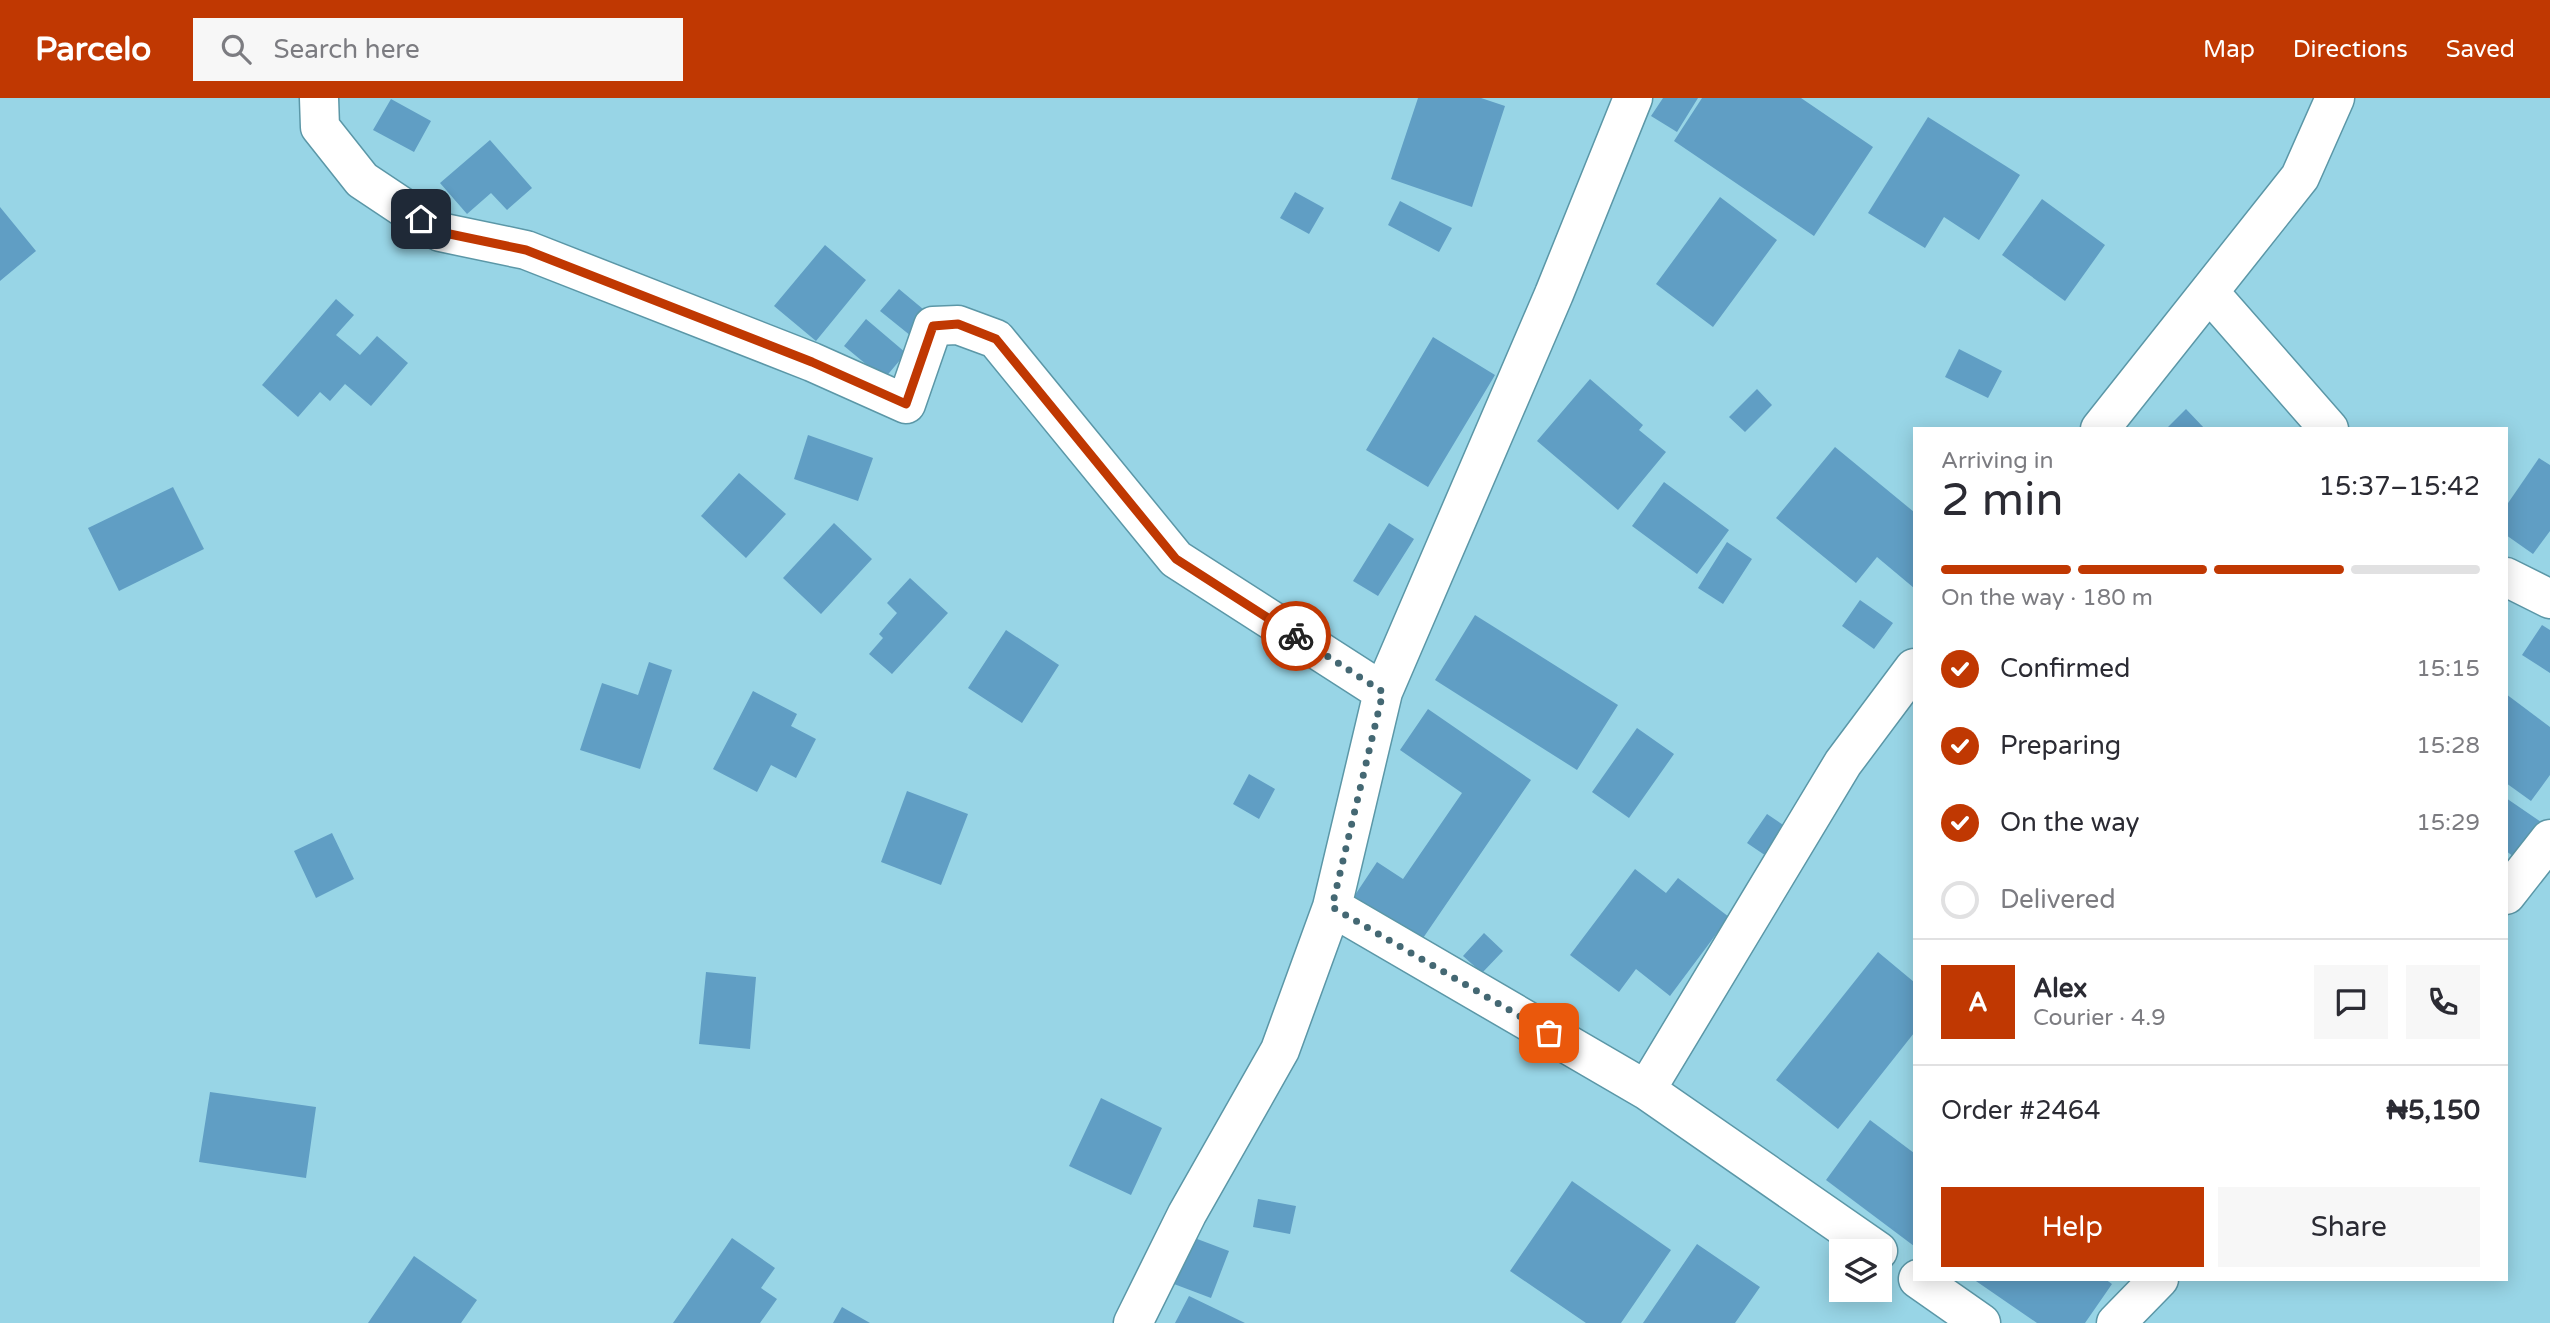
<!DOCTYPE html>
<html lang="en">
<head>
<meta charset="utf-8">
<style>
	:root { --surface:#fff; --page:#f7f7f7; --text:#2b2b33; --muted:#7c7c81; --line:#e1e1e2; --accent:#c03802 }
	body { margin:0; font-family:"Varela Round",sans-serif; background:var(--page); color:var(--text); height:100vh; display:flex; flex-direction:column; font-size:26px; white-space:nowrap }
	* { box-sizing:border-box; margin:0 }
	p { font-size:23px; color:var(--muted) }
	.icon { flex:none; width:38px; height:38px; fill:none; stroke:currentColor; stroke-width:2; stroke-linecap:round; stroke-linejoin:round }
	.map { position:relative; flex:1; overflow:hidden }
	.panel { position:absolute; left:1913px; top:329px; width:595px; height:854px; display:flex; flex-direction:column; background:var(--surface); border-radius:0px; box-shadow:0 4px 18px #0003 }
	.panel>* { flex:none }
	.fabs { position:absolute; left:1829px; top:1141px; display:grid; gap:14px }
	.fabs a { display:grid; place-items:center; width:63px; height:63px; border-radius:0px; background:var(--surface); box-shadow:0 4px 18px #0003; font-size:35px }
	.pin { position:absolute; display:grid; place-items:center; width:60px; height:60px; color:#fff; margin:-30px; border-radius:14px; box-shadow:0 4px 10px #0006 }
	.courier { position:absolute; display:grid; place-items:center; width:70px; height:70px; margin:-35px; border:5px solid #c03802; border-radius:50%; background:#fff; color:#222; box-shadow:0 2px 9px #0007 }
	.overview em { font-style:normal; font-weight:600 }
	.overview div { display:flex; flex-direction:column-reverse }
	.overview { display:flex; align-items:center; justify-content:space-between; height:119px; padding:0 28px }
	h1 { font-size:46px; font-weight:600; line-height:52px }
	.bar { display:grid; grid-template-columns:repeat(4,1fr); gap:10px 7px; align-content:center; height:84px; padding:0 28px }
	.bar i { height:9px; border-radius:5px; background:var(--line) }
	.bar .selected { background:var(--accent) }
	.bar p { grid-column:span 4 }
	.line { display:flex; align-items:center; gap:18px; padding:0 28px; border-top:2px solid var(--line) }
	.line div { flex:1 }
	.round { display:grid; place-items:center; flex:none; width:74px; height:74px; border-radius:0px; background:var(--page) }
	ol { padding:0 28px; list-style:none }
	li { display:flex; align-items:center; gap:21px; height:77px }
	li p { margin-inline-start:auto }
	li .icon { padding:7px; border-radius:50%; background:var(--accent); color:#fff; stroke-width:4 }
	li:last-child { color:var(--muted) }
	li i { width:38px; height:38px; border:4px solid var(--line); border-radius:50% }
	.action { display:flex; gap:14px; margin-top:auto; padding:14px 28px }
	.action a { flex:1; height:80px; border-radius:0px; background:var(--accent); color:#fff; font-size:28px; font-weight:600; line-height:80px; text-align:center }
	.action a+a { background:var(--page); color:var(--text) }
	header { display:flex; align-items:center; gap:42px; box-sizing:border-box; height:98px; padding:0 35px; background:var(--accent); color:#fff }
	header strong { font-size:33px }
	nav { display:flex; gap:38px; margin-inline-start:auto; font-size:24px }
	.search { width:490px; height:63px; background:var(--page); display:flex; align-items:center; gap:18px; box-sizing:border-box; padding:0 24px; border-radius:0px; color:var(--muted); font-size:26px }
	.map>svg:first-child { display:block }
	.building { fill:#609ec4 }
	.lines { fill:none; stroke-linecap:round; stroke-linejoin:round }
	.minor-casing { stroke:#5b97a7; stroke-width:41 }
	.minor { stroke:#fff; stroke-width:38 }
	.done { stroke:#446873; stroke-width:7; stroke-dasharray:0 12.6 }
	.route { stroke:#c03802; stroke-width:9 }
</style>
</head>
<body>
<header>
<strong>Parcelo</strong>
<div class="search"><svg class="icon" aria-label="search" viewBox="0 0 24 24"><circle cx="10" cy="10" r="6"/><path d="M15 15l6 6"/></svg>Search here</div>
<nav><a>Map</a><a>Directions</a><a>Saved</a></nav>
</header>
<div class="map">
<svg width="2550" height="1225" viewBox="0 0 2550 1225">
	<rect width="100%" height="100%" fill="#98d5e6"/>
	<path class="building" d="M1418,0H1481L1505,8L1472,109L1391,81Z
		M1663,0H1698L1677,34L1651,18Z
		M1702,0H1801L1873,49L1814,138L1674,43Z
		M391,1L431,23L414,54L373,32Z
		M1928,19L2020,77L1979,142L1944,119L1925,150L1868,115Z
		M490,42L532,90L507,112L491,95L467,116L440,85Z
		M1295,94L1324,110L1309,136L1280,120Z
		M1720,99L1777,142L1713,229L1656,186Z
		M2042,101L2105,147L2065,203L2002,157Z
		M1400,103L1452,130L1439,154L1388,127Z
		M0,109L36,153L0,183Z
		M825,147L866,182L816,243L774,208Z
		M899,191L929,216L911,238L880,213Z
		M336,201L354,217L336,237L360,257L377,238L408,265L371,308L345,286L330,303L320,294L298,319L262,287Z
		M866,221L906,255L884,281L844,248Z
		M1433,239L1495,277L1428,389L1366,352Z
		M1959,251L2002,273L1988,300L1945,279Z
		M1590,281L1643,327L1639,332L1666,354L1618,412L1537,343Z
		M1757,291L1772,307L1745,334L1729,319Z
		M2186,311L2205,331H2166Z
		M808,337L873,360L858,403L794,381Z
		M1835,349L1914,414V490L1877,459L1856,485L1776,420Z
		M2539,360L2550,367V433L2533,456L2506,437V408Z
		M739,375L786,416L746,460L701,418Z
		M1664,384L1729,432L1697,476L1632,428Z
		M173,389L204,451L119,493L88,430Z
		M834,425L872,461L821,516L783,480Z
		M1389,425L1414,441L1378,498L1353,483Z
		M1727,444L1752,461L1723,506L1698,490Z
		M910,480L948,515L892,576L869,556L883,540L879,536L897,515L887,505Z
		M1860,502L1893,525L1874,551L1842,528Z
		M1475,517L1618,607L1577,672L1435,582Z
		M2542,527L2550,532V575L2522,557Z
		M1006,532L1059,567L1022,625L968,590Z
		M649,564L672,572L640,671L580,652L602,585L638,597Z
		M753,593L797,616L791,628L816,641L796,680L771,667L757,694L713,671Z
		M2506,596L2550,629V677L2531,703L2506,685Z
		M1428,611L1531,682L1419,846L1353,800L1377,764L1403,781L1462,695L1400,652Z
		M1637,630L1674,656L1629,720L1592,694Z
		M1249,676L1275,691L1259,721L1233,706Z
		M907,693L968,716L941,787L881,764Z
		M2506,700L2541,724L2517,761L2506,753Z
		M1767,716L1795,735L1775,764L1747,745Z
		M332,735L354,781L316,800L294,753Z
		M1635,771L1666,795L1678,780L1729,819L1670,898L1636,871L1619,894L1570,857Z
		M1484,835L1503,853L1482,875L1463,858Z
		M1878,854L1914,884V935L1838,1031L1776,982Z
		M706,874L756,879L750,951L699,946Z
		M210,994L316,1009L306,1080L199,1064Z
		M1101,1000L1162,1030L1131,1097L1069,1068Z
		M1870,1022L1914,1055V1148L1826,1082Z
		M1572,1083L1671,1152L1621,1225H1586L1510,1173Z
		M1258,1101L1296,1108L1290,1136L1253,1129Z
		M1192,1139L1229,1153L1211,1200L1174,1186Z
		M732,1140L775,1170L761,1190L777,1201L760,1225H673Z
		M1697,1146L1760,1189L1735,1225H1643Z
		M414,1158L477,1202L461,1225H368Z
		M1973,1181H2105L2112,1186L2085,1225H2037Z
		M1189,1198L1245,1225H1175Z
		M842,1209L870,1225H833Z"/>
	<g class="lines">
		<defs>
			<path id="minor" d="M319,0L320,29L362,82L440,134L526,152L812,264L906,306L933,228L958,227L996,241L1176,461L1383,594
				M2209,194L2329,331
				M2100,331L2300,79L2335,0
				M2506,479L2550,501
				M2506,797L2550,741
				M1332,809L1646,992L1878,1153
				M1646,992L1843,665L1914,570
				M1918,1181L1981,1225
				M1133,1225L1187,1116L1280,952L1332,809L1383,594L1554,196L1633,0
				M2116,1225L2159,1181"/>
		</defs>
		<use href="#minor" class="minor-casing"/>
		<use href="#minor" class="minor"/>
	</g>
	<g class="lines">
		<path class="done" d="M1296,538L1383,594L1332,809L1549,935"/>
		<path class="route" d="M421,121L440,134L526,152L812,264L906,306L933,228L958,226L996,241L1176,461L1296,538"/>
	</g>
</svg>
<div class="fabs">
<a><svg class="icon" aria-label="layers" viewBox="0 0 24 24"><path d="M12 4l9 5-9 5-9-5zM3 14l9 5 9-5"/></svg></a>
</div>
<div class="pin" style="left:1549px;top:935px;background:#ea580c"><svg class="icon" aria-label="bag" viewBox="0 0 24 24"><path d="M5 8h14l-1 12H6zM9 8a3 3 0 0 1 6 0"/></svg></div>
<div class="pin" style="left:421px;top:121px;background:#1f2937"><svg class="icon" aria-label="home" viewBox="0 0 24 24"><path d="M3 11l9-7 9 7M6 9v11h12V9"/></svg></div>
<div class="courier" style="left:1296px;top:538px"><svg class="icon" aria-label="bike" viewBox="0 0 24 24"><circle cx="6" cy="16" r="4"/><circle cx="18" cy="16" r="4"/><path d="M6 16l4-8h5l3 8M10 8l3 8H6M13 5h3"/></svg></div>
<section class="panel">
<div class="overview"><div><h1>2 min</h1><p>Arriving in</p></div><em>15:37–15:42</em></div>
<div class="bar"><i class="selected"></i><i class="selected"></i><i class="selected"></i><i></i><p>On the way · 180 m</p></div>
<ol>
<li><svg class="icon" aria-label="check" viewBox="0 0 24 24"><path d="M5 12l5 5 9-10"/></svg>Confirmed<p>15:15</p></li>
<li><svg class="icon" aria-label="check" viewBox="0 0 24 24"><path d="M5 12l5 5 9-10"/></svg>Preparing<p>15:28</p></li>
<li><svg class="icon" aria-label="check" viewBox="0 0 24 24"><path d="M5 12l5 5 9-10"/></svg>On the way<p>15:29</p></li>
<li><i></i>Delivered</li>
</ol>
<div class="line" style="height:126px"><b class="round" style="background:var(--accent);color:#fff">A</b><div><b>Alex</b><p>Courier · 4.9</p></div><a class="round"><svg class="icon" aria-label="chat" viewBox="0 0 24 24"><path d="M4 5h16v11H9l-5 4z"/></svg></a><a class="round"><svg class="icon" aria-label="phone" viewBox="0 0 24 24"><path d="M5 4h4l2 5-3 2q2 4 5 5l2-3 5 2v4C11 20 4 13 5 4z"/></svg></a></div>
<div class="line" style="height:91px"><div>Order #2464</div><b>₦5,150</b></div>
<div class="action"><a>Help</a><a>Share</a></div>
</section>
</div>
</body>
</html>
